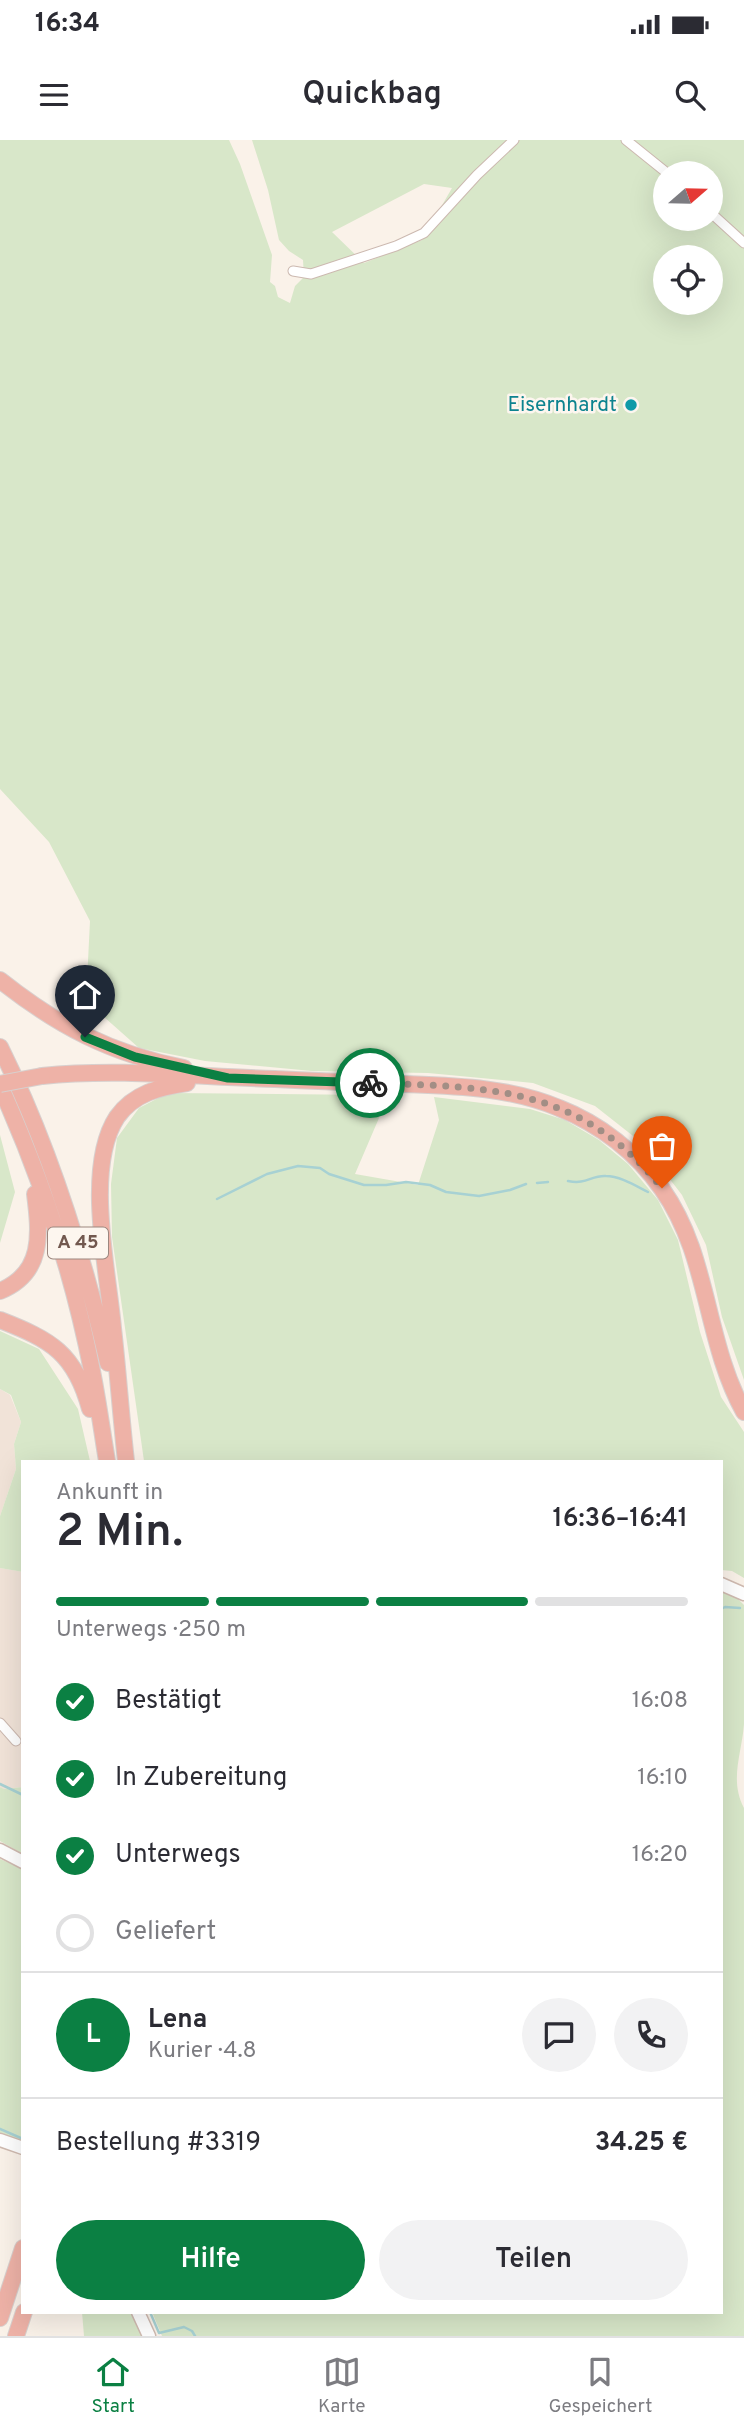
<!DOCTYPE html>
<html lang="de">
<head>
<meta charset="utf-8">
<style>
	:root { --surface:#fff; --page:#f2f2f3; --text:#2b2b33; --muted:#7c7c81; --line:#e1e1e2; --accent:#0b8043 }
	body { margin:0; font-family:Overpass,sans-serif; background:var(--page); color:var(--text); height:100vh; display:flex; flex-direction:column; font-size:26px; white-space:nowrap }
	* { box-sizing:border-box; margin:0 }
	p { font-size:23px; color:var(--muted) }
	.icon { flex:none; width:38px; height:38px; fill:none; stroke:currentColor; stroke-width:2; stroke-linecap:round; stroke-linejoin:round }
	.map { position:relative; flex:1; overflow:hidden }
	.drawer { position:absolute; left:21px; top:1320px; width:702px; height:854px; display:flex; flex-direction:column; background:var(--surface); border-radius:0px; box-shadow:0 7px 28px #0002 }
	.drawer>* { flex:none }
	.needle { width:46px; rotate:70deg }
	.fabs { position:absolute; left:653px; top:21px; display:grid; gap:14px }
	.fabs a { display:grid; place-items:center; width:70px; height:70px; border-radius:50%; background:var(--surface); box-shadow:0 7px 28px #0002; font-size:35px }
	.pin { position:absolute; display:grid; place-items:center; width:60px; height:60px; color:#fff; margin:-72px -30px; border-radius:50% 50% 50% 0; rotate:-45deg; box-shadow:0 0 7px #0007 }
	.pin .icon { rotate:45deg }
	.courier { position:absolute; display:grid; place-items:center; width:70px; height:70px; margin:-35px; border:5px solid #0b8043; border-radius:50%; background:#fff; color:#222; box-shadow:0 2px 9px #0007 }
	.headline em { font-style:normal; font-weight:600 }
	.headline div { display:flex; flex-direction:column-reverse }
	.headline { display:flex; align-items:center; justify-content:space-between; height:119px; padding:0 35px }
	h1 { font-size:46px; font-weight:600; line-height:52px }
	.bar { display:grid; grid-template-columns:repeat(4,1fr); gap:10px 7px; align-content:center; height:84px; padding:0 35px }
	.bar i { height:9px; border-radius:5px; background:var(--line) }
	.bar .selected { background:var(--accent) }
	.bar p { grid-column:span 4 }
	.line { display:flex; align-items:center; gap:18px; padding:0 35px; border-top:2px solid var(--line) }
	.line div { flex:1 }
	.round { display:grid; place-items:center; flex:none; width:74px; height:74px; border-radius:37px; background:var(--page) }
	ol { padding:0 35px; list-style:none }
	li { display:flex; align-items:center; gap:21px; height:77px }
	li p { margin-inline-start:auto }
	li .icon { padding:7px; border-radius:50%; background:var(--accent); color:#fff; stroke-width:4 }
	li:last-child { color:var(--muted) }
	li i { width:38px; height:38px; border:4px solid var(--line); border-radius:50% }
	.button { display:flex; gap:14px; margin-top:auto; padding:14px 35px }
	.button a { flex:1; height:80px; border-radius:42px; background:var(--accent); color:#fff; font-size:28px; font-weight:600; line-height:80px; text-align:center }
	.button a+a { background:var(--page); color:var(--text) }
	.status { display:flex; justify-content:space-between; align-items:center; height:49px; padding:0 35px; background:var(--surface); direction:ltr }
	.status svg { height:19px; fill:currentColor }
	header { display:flex; justify-content:space-between; align-items:center; height:91px; padding:0 35px; background:var(--surface); font-size:32px; font-weight:600 }
	.tabs { display:flex; justify-content:space-around; align-items:center; height:98px; border-top:2px solid var(--line); background:var(--surface); font-size:19px; color:var(--muted) }
	.tabs a { display:grid; justify-items:center; gap:4px }
	.tabs .selected { color:var(--accent) }
	.map>svg:first-child { display:block }
	.residential { fill:#f1e3d8 }
	.green { fill:#d8e7c9; fill-rule:evenodd }
	.lines { fill:none; stroke-linecap:round; stroke-linejoin:round }
	.stream { stroke:#a7d1d3; stroke-width:2.5 }
	.minor-casing { stroke:#ccb9b0; stroke-width:11 }
	.secondary-casing { stroke:#d0bbb1; stroke-width:15 }
	.motorway-casing { stroke:#d8d0ce; stroke-width:18 }
	.minor { stroke:#fff; stroke-width:9 }
	.secondary { stroke:#fff; stroke-width:12 }
	.motorway { stroke:#eeb2a7; stroke-width:16 }
	.motorway-bridge-casing { stroke:#d8d0ce; stroke-width:18; stroke-linecap:butt }
	.motorway-bridge { stroke:#eeb2a7; stroke-width:16 }
	.done { stroke:#a28e85; stroke-width:7; stroke-dasharray:0 12.6 }
	.route { stroke:#0b8043; stroke-width:9 }
	.culture-dot { fill:#0f9aa8; stroke:#fdf6ef; stroke-width:2.5 }
	.labels { text-anchor:middle; dominant-baseline:central; stroke-width:5; stroke-linejoin:round; paint-order:stroke }
	.shield { fill:#fdf6ef; stroke:#9c877f; stroke-width:2 }
	.shield-label { font-size:19px; font-weight:bold; fill:#72584f }
	.culture-label { font-size:21px; fill:#0d838f; stroke:#fdf6ef; text-anchor:end }
</style>
</head>
<body>
<div class="status"><b>16:34</b><svg viewBox="0 0 49 12"><path d="M0 12V9h3v3zM5 12V6h3v6zM10 12V3h3v9zM15 12V0h3v12zM26 1h20v11H26zM47 4h2v5h-2z"/></svg></div>
<header><svg class="icon" aria-label="menu" viewBox="0 0 24 24"><path d="M4 6h16M4 12h16M4 18h16"/></svg>Quickbag<svg class="icon" aria-label="search" viewBox="0 0 24 24"><circle cx="10" cy="10" r="6"/><path d="M15 15l6 6"/></svg></header>
<div class="map">
<svg width="744" height="2196" viewBox="0 0 744 2196">
	<rect width="100%" height="100%" fill="#faf2e9"/>
	<path class="residential" d="M0,1249L10,1255L21,1282L14,1304L16,1329L0,1376Z
		M0,1428L23,1432V1647L3,1649L0,1647Z"/>
	<path class="green" d="M0,0H229L240,24L272,115L270,142L275,146L278,157L290,163L295,146L304,137L303,120L289,111L279,100L268,50L252,0H744V1240L722,1177L706,1105L682,1055L642,1003L595,966L533,943L428,933L312,931L205,921L139,908L86,861L90,781L49,702L0,649ZM665,33H710V79H665ZM424,44L452,48L422,100L364,123L332,92ZM665,117H710V163H665Z
		M168,953L372,955L379,978L355,1034L418,1045L439,980L434,957L530,969L565,980L599,1000L628,1024L658,1060L678,1100L700,1192L721,1257L744,1292V1438L732,1431L721,1430V1321H144L112,1097L111,1044L117,998L139,968Z
		M0,995L15,1052L0,1103Z
		M0,1191L39,1209L78,1269L90,1321H23V1432L0,1428V1376L16,1329L14,1304L21,1282L11,1255L0,1249Z
		M721,1449L733,1454L744,1465C744,1504 744,1545 744,1584C742,1613 729,1640 744,1668V2196H162L152,2172H721Z
		M0,1647L4,1649L23,1647V1714L0,1701Z
		M0,1719L23,1729V2001L0,1993Z
		M82,2172H134L144,2196H84Z"/>
	<g class="lines">
		<path class="stream" d="M568,1041C587,1045 591,1035 606,1036C620,1036 636,1046 648,1052
			M537,1043L548,1042
			M217,1059L267,1034L298,1026L320,1028L329,1034L364,1045H386L406,1042L430,1045L446,1052L479,1056L510,1050L526,1044
			M721,1469L725,1467L740,1468
			M0,1644L23,1655
			M0,1989L23,1999
			M150,2172L159,2193L184,2187L192,2191L195,2196"/>
		<defs>
			<path id="minor" d="M626,0L667,33
				M710,72L744,103
				M293,131L311,134L396,106L424,93L477,35L514,0
				M0,1583L16,1601"/>
			<path id="secondary" d="M721,1444L744,1454
				M0,1710L23,1722
				M0,2000L23,2008
				M138,2172L149,2196"/>
			<path id="motorway" d="M0,840C58,886 111,914 184,928
				M0,907C50,1008 83,1113 108,1223
				M42,936C119,928 198,937 275,939C318,941 360,943 403,944C456,946 509,947 559,968C600,984 637,1013 662,1049C710,1117 704,1199 744,1272
				M0,946C41,1037 73,1133 92,1231C98,1261 102,1291 107,1321
				M0,1151C44,1133 40,1094 35,1054
				M0,1180C51,1200 75,1213 90,1269
				M126,1321C121,1277 118,1232 113,1188C108,1131 84,1027 117,977C134,953 160,947 187,943
				M0,2178L23,2108
				M16,2196L24,2172"/>
		</defs>
		<use href="#minor" class="minor-casing"/>
		<use href="#secondary" class="secondary-casing"/>
		<use href="#motorway" class="motorway-casing"/>
		<use href="#minor" class="minor"/>
		<use href="#secondary" class="secondary"/>
		<use href="#motorway" class="motorway"/>
		<defs>
			<path id="motorway-bridge" d="M0,944L42,936"/>
		</defs>
		<use href="#motorway-bridge" class="motorway-bridge-casing"/>
		<use href="#motorway-bridge" class="motorway-bridge"/>
	</g>
	<g class="lines">
		<path class="done" d="M370,943C490,947 580,946 662,1048"/>
		<path class="route" d="M85,897L135,917L228,938L370,943"/>
	</g>
	<circle class="culture-dot" cx="631" cy="265" r="7"/>
	<g class="labels">
		<rect class="shield" x="48" y="1087.5" width="60" height="31" rx="5"/>
		<g class="shield-label">
			<text x="78" y="1103">A 45</text>
		</g>
		<g class="culture-label">
			<text x="617" y="265">Eisernhardt</text>
		</g>
	</g>
</svg>
<div class="fabs">
<a><svg class="needle" viewBox="-14 -14 28 28"><path d="M0-13l5 13h-10z" fill="#e53935"/><path d="M0 13l5-13h-10z" fill="#7c7c81"/></svg></a>
<a><svg class="icon" aria-label="locate" viewBox="0 0 24 24"><circle cx="12" cy="12" r="6"/><path d="M12 2v4M12 18v4M2 12h4M18 12h4"/></svg></a>
</div>
<div class="pin" style="left:662px;top:1048px;background:#ea580c"><svg class="icon" aria-label="bag" viewBox="0 0 24 24"><path d="M5 8h14l-1 12H6zM9 8a3 3 0 0 1 6 0"/></svg></div>
<div class="pin" style="left:85px;top:897px;background:#1f2937"><svg class="icon" aria-label="home" viewBox="0 0 24 24"><path d="M3 11l9-7 9 7M6 9v11h12V9"/></svg></div>
<div class="courier" style="left:370px;top:943px"><svg class="icon" aria-label="bike" viewBox="0 0 24 24"><circle cx="6" cy="16" r="4"/><circle cx="18" cy="16" r="4"/><path d="M6 16l4-8h5l3 8M10 8l3 8H6M13 5h3"/></svg></div>
<section class="drawer">
<div class="headline"><div><h1>2 Min.</h1><p>Ankunft in</p></div><em>16:36–16:41</em></div>
<div class="bar"><i class="selected"></i><i class="selected"></i><i class="selected"></i><i></i><p>Unterwegs · 250 m</p></div>
<ol>
<li><svg class="icon" aria-label="check" viewBox="0 0 24 24"><path d="M5 12l5 5 9-10"/></svg>Bestätigt<p>16:08</p></li>
<li><svg class="icon" aria-label="check" viewBox="0 0 24 24"><path d="M5 12l5 5 9-10"/></svg>In Zubereitung<p>16:10</p></li>
<li><svg class="icon" aria-label="check" viewBox="0 0 24 24"><path d="M5 12l5 5 9-10"/></svg>Unterwegs<p>16:20</p></li>
<li><i></i>Geliefert</li>
</ol>
<div class="line" style="height:126px"><b class="round" style="background:var(--accent);color:#fff">L</b><div><b>Lena</b><p>Kurier · 4.8</p></div><a class="round"><svg class="icon" aria-label="chat" viewBox="0 0 24 24"><path d="M4 5h16v11H9l-5 4z"/></svg></a><a class="round"><svg class="icon" aria-label="phone" viewBox="0 0 24 24"><path d="M5 4h4l2 5-3 2q2 4 5 5l2-3 5 2v4C11 20 4 13 5 4z"/></svg></a></div>
<div class="line" style="height:91px"><div>Bestellung #3319</div><b>34.25 €</b></div>
<div class="button"><a>Hilfe</a><a>Teilen</a></div>
</section>
</div>
<nav class="tabs">
<a class="selected"><svg class="icon" aria-label="home" viewBox="0 0 24 24"><path d="M3 11l9-7 9 7M6 9v11h12V9"/></svg>Start</a>
<a><svg class="icon" aria-label="map" viewBox="0 0 24 24"><path d="M3 6l6-2 6 2 6-2v14l-6 2-6-2-6 2zM9 4v14M15 6v14"/></svg>Karte</a>
<a><svg class="icon" aria-label="saved" viewBox="0 0 24 24"><path d="M7 4h10v16l-5-4-5 4z"/></svg>Gespeichert</a>
</nav>
</body>
</html>
